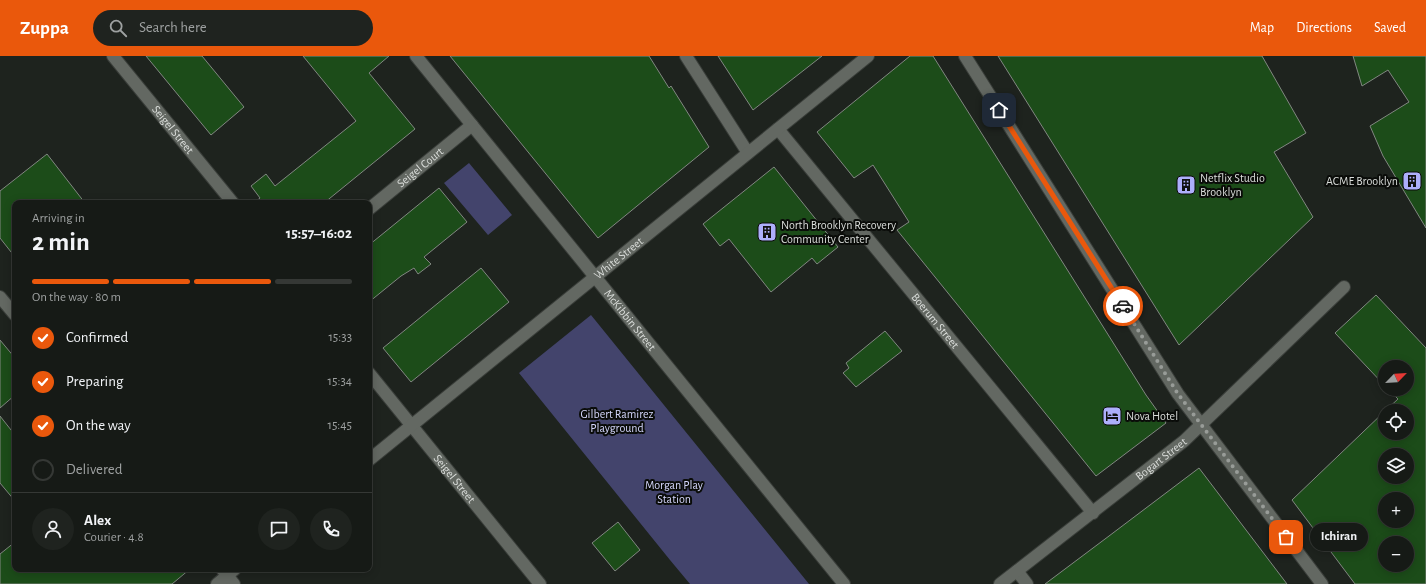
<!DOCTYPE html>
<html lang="en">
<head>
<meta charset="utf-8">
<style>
	:root { --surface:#161a16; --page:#1f231f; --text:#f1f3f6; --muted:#9ea1a1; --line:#353835; --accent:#ea580c }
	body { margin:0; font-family:"Alegreya Sans",sans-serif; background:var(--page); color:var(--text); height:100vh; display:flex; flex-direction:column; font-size:15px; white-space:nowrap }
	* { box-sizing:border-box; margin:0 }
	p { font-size:13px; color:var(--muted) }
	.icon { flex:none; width:22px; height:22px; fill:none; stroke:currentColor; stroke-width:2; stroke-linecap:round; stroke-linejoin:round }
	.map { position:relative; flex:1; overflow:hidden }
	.details { position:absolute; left:12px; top:144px; width:360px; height:372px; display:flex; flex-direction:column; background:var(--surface); border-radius:8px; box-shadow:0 2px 10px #0003,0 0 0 1px var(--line) }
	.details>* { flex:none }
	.needle { width:26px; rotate:65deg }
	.fabs { position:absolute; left:1378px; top:304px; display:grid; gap:8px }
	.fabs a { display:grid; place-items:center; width:36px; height:36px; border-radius:50%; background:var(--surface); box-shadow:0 2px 10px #0003,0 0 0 1px var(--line); font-size:20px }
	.pin { position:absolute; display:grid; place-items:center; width:34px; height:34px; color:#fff; margin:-17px; border-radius:8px; box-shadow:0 2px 6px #0006 }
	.courier { position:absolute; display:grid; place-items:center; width:40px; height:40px; margin:-20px; border:3px solid #ea580c; border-radius:50%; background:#fff; color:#222; box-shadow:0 1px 5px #0007 }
	.bubble { position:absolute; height:28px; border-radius:14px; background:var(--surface); box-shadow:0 2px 10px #0003,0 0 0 1px var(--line); font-size:13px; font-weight:600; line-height:28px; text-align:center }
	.headline em { font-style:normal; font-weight:600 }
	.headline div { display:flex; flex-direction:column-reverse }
	.headline { display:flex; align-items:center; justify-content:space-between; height:68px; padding:0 20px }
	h1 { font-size:26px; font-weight:600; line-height:30px }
	.bar { display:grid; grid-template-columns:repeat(4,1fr); gap:6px 4px; align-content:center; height:48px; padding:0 20px }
	.bar i { height:5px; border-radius:3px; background:var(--line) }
	.bar .on { background:var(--accent) }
	.bar p { grid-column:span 4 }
	.line { display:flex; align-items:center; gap:10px; padding:0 20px; border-top:1px solid var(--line) }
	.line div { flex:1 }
	.round { display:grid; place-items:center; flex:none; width:42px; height:42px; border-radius:21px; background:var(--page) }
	ol { padding:0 20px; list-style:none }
	li { display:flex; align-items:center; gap:12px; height:44px }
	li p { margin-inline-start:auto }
	li .icon { padding:4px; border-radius:50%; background:var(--accent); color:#fff; stroke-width:4 }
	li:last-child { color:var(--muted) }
	li i { width:22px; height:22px; border:2px solid var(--line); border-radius:50% }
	header { display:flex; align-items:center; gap:24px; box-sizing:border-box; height:56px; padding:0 20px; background:var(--accent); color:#fff }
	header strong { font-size:19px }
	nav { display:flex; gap:22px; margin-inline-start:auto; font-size:14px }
	.search { width:280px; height:36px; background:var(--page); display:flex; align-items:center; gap:10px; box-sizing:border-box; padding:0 14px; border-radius:22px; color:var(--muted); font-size:15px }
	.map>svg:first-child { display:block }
	.green { fill:#43446c }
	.building { fill:#1c4c19; stroke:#818781; fill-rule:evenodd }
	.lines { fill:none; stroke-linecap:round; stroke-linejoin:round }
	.minor-casing { stroke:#3a3e3a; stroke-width:14 }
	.minor { stroke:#636862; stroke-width:12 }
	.done { stroke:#989c98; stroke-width:4; stroke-dasharray:0 7.2 }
	.route { stroke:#ea580c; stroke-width:5 }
	.labels { text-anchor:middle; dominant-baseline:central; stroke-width:4; stroke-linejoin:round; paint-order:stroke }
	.street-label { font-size:12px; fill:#daddda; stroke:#0a0c09 }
	.poi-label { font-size:12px; fill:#daddda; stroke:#0a0c09; text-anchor:start }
	.park-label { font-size:12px; fill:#d4d6fb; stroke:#0a0c09 }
</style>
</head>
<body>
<header>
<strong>Zuppa</strong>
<div class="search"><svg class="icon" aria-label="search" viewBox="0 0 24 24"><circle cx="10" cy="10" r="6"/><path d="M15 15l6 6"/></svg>Search here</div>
<nav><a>Map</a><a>Directions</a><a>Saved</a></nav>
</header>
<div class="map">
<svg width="1426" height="528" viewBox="0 0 1426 528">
	<rect width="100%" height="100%" fill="#1e231e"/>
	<path class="green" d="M469,107L512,159L488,179L444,127Z
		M591,259L809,528H690L670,504L519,317Z"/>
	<path class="building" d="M146,0H202L244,51L211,79Z
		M303,0H389L369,17L415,73L324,147H254L260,142L251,130L266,118L275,130L356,65Z
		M450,0H649L669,32L671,30L709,91L598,182Z
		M718,0H822L753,54Z
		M910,0H933L1146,339L1166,367L1096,420L897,174L909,166L873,109L854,122L817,76Z
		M998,0H1262L1306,77L1274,96L1313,161L1179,289Z
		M1353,0H1426V172L1383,100L1370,70L1409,46L1388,14L1362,30Z
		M47,98L85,147H15V201L0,182V135Z
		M774,111L838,191L817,208L812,202L771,236L729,183L720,190L703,168Z
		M439,132L467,166L424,201L431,208L418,218L414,212L401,220L369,246V189Z
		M481,212L509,246L411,326L383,292Z
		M1376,239L1426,292V528H1355L1292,444L1385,355V377H1407V355H1385L1398,343L1388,333H1407V311H1385V330L1335,277ZM1385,399H1407V421H1385ZM1385,443H1407V465H1385ZM1385,487H1407V509H1385Z
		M885,275L902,295L856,331L843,317L849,312L846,307Z
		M0,284L15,302V339L0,352Z
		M0,360L15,379V445L0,427Z
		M1199,412L1287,528H1045L1109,480Z
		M618,466L640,494L615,515L592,487Z
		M15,486V513H190L172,528H0V498Z"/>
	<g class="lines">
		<defs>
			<g id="minor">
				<path id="s1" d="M113,0L233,147"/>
				<path id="s2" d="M416,0L844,528"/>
				<path d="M686,0L748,97"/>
				<path d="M965,0L1178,338L1322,528"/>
				<path id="s3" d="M778,73L1093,457"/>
				<path id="s4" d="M369,153L472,69"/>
				<path d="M0,241L15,259"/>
				<path id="s5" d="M369,317L540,528"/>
				<path id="s6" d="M369,404L868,0"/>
				<path d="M222,513L234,528"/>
				<path d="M1017,515L1027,528"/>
				<path d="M217,528L235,513"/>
				<path id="s7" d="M1000,528L1184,385L1344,231"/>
			</g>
		</defs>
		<use href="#minor" class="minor-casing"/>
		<use href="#minor" class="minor"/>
	</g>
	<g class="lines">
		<path class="done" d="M1123,250L1178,338L1286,481"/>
		<path class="route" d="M999,54L1123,250"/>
	</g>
	<defs>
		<symbol id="building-square" viewBox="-11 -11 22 22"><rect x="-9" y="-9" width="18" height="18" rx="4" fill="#adaffb" stroke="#0a0c09"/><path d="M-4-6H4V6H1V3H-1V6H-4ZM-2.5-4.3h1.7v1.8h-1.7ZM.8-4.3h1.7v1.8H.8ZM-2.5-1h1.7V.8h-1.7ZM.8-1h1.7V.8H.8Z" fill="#111"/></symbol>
		<symbol id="hotel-square" viewBox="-11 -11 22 22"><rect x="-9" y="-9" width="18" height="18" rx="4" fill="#adaffb" stroke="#0a0c09"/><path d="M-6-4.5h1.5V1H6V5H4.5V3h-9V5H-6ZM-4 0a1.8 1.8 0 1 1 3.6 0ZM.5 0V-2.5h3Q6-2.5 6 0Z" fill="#111"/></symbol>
	</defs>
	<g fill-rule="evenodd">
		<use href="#building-square" x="1401" y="114" width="22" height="22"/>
		<use href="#building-square" x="1175" y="118" width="22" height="22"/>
		<use href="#building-square" x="756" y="165" width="22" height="22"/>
		<use href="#hotel-square" x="1101" y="349" width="22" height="22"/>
	</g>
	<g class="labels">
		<g class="street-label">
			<text stroke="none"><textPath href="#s1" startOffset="95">Seigel Street</textPath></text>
			<text stroke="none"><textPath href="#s4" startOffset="66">Seigel Court</textPath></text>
			<text stroke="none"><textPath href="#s6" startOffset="321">White Street</textPath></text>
			<text stroke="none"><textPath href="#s2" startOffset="340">McKibbin Street</textPath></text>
			<text stroke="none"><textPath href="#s3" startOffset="248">Boerum Street</textPath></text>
			<text stroke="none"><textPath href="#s7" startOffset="204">Bogart Street</textPath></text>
			<text stroke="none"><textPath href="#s5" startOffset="136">Seigel Street</textPath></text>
		</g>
		<g class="poi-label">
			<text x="1200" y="122">Netflix Studio<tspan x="1200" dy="14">Brooklyn</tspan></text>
			<text x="1398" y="125" text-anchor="end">ACME Brooklyn</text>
			<text x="781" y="169">North Brooklyn Recovery<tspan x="781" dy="14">Community Center</tspan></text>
			<text x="1126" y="360">Nova Hotel</text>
		</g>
		<g class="park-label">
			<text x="617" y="358">Gilbert Ramirez<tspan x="617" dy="14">Playground</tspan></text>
			<text x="674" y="429">Morgan Play<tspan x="674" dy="14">Station</tspan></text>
		</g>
	</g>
</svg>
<div class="fabs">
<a><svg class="needle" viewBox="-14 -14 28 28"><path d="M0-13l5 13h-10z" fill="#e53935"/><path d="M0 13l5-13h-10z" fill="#9ea1a1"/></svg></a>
<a><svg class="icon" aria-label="locate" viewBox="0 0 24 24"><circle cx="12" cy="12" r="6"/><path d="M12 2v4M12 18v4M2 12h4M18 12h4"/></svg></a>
<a><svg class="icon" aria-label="layers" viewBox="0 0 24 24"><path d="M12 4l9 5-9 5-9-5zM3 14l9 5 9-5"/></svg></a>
<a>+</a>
<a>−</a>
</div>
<div class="pin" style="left:1286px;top:481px;background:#ea580c"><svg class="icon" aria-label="bag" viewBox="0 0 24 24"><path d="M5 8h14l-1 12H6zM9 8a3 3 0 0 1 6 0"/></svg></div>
<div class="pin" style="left:999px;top:54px;background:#1f2937"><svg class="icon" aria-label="home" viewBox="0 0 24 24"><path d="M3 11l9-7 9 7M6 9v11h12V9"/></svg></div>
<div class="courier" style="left:1123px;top:250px"><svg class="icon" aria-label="car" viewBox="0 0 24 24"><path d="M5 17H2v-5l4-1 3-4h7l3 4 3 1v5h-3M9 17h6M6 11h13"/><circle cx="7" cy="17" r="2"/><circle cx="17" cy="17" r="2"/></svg></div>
<div class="bubble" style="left:1310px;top:467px;width:58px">Ichiran</div>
<section class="details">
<div class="headline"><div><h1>2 min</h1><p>Arriving in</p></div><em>15:57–16:02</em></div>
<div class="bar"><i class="on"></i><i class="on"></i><i class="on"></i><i></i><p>On the way · 80 m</p></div>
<ol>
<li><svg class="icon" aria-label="check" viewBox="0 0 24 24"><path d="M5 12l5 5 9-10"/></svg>Confirmed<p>15:33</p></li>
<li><svg class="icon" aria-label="check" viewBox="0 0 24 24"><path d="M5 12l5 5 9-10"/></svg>Preparing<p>15:34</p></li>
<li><svg class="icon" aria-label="check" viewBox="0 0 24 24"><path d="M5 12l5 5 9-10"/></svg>On the way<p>15:45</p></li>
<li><i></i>Delivered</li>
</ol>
<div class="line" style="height:72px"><a class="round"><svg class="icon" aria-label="person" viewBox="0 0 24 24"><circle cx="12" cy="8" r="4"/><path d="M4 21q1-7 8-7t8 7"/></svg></a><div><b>Alex</b><p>Courier · 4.8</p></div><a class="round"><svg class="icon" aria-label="chat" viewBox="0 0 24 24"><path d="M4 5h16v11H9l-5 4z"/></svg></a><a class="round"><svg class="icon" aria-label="phone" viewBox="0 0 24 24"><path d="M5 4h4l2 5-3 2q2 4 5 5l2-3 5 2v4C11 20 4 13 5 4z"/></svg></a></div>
</section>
</div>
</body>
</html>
